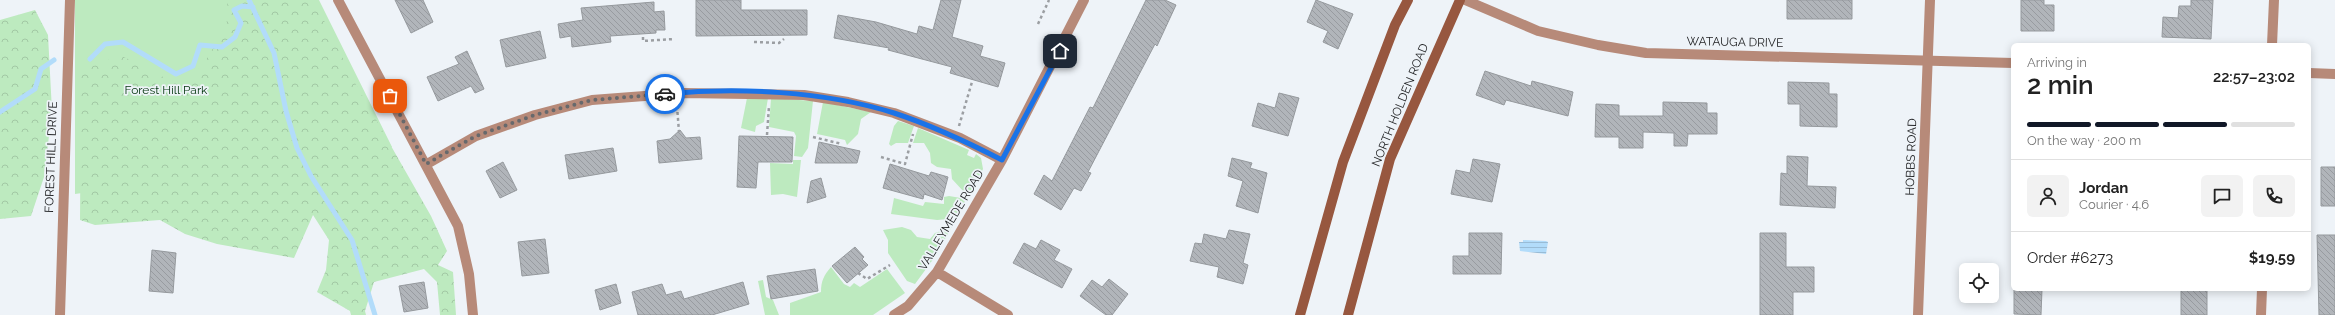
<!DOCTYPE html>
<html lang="en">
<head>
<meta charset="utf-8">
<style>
	:root { --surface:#fff; --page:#f2f2f2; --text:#222; --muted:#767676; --line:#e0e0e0; --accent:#111827 }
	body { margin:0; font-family:Raleway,sans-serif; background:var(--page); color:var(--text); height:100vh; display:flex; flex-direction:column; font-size:15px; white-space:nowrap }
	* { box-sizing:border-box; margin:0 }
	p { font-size:13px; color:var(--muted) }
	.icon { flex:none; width:22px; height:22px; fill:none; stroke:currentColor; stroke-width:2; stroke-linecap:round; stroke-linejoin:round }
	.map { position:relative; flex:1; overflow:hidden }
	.panel { position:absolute; left:2011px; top:43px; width:300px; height:248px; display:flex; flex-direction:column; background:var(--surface); border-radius:6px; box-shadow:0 2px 10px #0003 }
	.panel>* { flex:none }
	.buttons { position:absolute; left:1959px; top:263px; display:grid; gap:8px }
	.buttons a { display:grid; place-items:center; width:40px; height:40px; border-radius:6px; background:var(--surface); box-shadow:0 2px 10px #0003; font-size:20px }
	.pin { position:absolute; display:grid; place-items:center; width:34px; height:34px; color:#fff; margin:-17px; border-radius:8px; box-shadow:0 2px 6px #0006 }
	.courier { position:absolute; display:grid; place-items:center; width:40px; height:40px; margin:-20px; border:3px solid #1a73e8; border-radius:50%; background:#fff; color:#222; box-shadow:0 1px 5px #0007 }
	.headline em { font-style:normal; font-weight:600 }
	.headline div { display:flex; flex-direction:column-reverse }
	.headline { display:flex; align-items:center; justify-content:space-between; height:68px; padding:0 16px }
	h1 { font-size:26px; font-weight:600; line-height:30px }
	.bar { display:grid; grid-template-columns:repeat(4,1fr); gap:6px 4px; align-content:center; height:48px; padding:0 16px }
	.bar i { height:5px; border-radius:3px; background:var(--line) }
	.bar .active { background:var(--accent) }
	.bar p { grid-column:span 4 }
	.line { display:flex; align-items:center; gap:10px; padding:0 16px; border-top:1px solid var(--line) }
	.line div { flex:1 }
	.round { display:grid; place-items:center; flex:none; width:42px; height:42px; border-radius:6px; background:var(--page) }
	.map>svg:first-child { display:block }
	.green { fill:#bdeabf }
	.forest { fill:url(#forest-crowns) }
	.water { fill:url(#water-rules) }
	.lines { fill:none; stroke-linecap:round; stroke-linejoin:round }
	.stream { stroke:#b2dcfa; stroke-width:5 }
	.building { fill:url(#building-back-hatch); stroke:#95999d }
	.path { stroke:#9b9ea2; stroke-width:2.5; stroke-dasharray:3 3; stroke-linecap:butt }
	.minor { stroke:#b78a79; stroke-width:10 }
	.tertiary { stroke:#b78a79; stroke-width:10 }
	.secondary { stroke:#97573f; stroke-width:10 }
	.done { stroke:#67696c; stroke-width:4; stroke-dasharray:0 7.2 }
	.route { stroke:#1a73e8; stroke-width:5 }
	.labels { text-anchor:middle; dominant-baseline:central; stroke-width:3.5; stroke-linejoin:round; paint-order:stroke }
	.street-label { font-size:12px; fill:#1e1f21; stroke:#eef3f8 }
	.park-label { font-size:12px; fill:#01330b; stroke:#eef3f8 }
</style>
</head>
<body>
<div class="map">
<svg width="2335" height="315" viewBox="0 0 2335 315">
	<defs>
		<pattern id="forest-crowns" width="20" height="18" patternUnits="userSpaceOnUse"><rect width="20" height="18" fill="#bdeabf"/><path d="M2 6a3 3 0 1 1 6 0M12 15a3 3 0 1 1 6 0" fill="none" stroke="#a2c8a4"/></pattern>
		<pattern id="water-rules" width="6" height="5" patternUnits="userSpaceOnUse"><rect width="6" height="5" fill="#b2dcfa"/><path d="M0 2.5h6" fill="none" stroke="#99bcd6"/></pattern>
		<pattern id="building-back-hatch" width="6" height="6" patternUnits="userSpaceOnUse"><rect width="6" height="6" fill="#b1b5ba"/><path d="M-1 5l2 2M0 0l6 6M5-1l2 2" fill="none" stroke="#989ba0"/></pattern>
	</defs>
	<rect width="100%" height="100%" fill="#eef3f8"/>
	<path class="green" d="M75,0H319L392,147L360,154L75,194Z
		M747,98H768L764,122L756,126L755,132L741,128Z
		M771,98L813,101L808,148L802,157L794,156L796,136L794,132L769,127Z
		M823,102L871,112L861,119L858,134L847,145L845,140L817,134Z
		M898,121L914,126L908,143H896L891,146L889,144L894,126Z
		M918,128L969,150L967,155L974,158L976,154L981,158L983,169L972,192H964L952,179L951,169L937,167L931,163L930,153L924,143H913Z
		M793,160H801L797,197L783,194L771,195L770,163L793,164Z
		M949,196L961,198L965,202L937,254L915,284L907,281L888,253V240L883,230L902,227L911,230L917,237L930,239L935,233L947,229L950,223L948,219L937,220L891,214L894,198L923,206L925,202L944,204V197Z
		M831,267L844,284L850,287L854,283L860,287L887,269L905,293L873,315H790V303L821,292C821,281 824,275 831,267Z
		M763,280L766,297L773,300L779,315H765L758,281Z"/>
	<path class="forest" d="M227,0H314L354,81L431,216L447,251L438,265L453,272L456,315H440L437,282L424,269L374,282L365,311L366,315H351L350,311L317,292L326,270L329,240L313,215L294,258L217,244L185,234L160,220L95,225L80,220L81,71L120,55L167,79H191L210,54L228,19Z
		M35,10L48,35L52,111L44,177L31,216L0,219V20Z"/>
	<path class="water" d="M1523,240L1546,241L1548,242L1546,254L1520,251L1519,242H1523Z"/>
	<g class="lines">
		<path class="stream" d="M249,0L274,53L286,111L297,148L311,176L352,240L375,315
			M90,59L105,44L123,42L176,74L193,66L200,45L222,47L235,37L241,23L234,10L242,6L253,7
			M0,112L35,89L41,69L54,60"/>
	</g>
	<path class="building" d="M395,0H423L433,22L411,33Z
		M696,0H741V10H807V35L696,36Z
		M941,0H961L952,37L983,46L980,56L1005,63L998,87L950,73L952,67L888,50L889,48L834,38L838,15L876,22L917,34L919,26L933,30Z
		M1146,0H1165L1176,5L1157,46L1155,44L1088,172L1091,173L1081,191L1074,188L1061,210L1034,194L1044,175L1052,181L1090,107L1093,108Z
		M1316,0L1353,14L1338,49L1323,42L1328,31L1307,22Z
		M1787,0H1852V19H1787Z
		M2021,0H2044V5H2054V31H2021Z
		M2191,0H2213L2211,39L2162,37L2163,17L2178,18L2179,6H2191Z
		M654,2V12L664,11L665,30H656V33L610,36L611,42L572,47L571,36L560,38L558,24L583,20L581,8Z
		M540,31L546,58L506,67L500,40Z
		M467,51L484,89L475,93L471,86L438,101L427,77L459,64L455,57Z
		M1485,71L1531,86L1532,81L1573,92L1568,116L1506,100L1504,105L1476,95Z
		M1788,82L1829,83V94H1837V127L1800,126V104H1788Z
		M1279,93L1299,98L1288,136L1252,126L1258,103L1275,108Z
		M1663,102L1707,103V113H1717V134H1688L1687,146H1674V133L1643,132V148H1619V137H1595L1596,104L1619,105V116H1663Z
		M680,130L686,138L700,137L702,159L659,163L657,141L670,139Z
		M739,136L793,137L792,162H758L756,188L737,187Z
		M819,142L860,151L857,163H815Z
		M613,148L617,171L569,179L565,155Z
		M1787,156L1808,157L1807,186L1836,187L1835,208L1780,205L1781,173L1787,174Z
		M1232,158L1252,163L1250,168L1267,173L1258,213L1236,206L1243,181L1228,176Z
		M1473,159L1500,164L1492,202L1451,194L1456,170L1470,173Z
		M503,162L517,190L500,198L486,171Z
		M890,164L929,176L931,172L948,177L942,200L924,194L923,199L883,188Z
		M2321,167H2335V206H2321Z
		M821,178L826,197L807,203L811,181Z
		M1229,230L1250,234L1243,263L1248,265L1243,284L1217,277L1219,267L1190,261L1195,243L1202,244L1204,234L1226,239Z
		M1469,233H1502L1501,274H1453V256H1469Z
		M1760,233H1786V267H1814V292H1793V315H1760Z
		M2317,235H2335V315H2319Z
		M545,239L549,273L522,276L518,242Z
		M1041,240L1060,250L1054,260L1072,269L1062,288L1013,263L1024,243L1036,249Z
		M855,247L864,257L862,259L868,265L847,283L832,266Z
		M152,250L176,253L173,293L149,291Z
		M815,269L818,291L771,299L767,276Z
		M1109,279L1128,294L1112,315H1106L1080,296L1092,280L1102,287Z
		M424,282L428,308L404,312L399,286Z
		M743,282L749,304L712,315H638L632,292L662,284L666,295L681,291L684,299Z
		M616,284L621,303L600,310L595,290Z
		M2014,289H2042L2041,315L2014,314Z
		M2181,289H2207V315H2181Z"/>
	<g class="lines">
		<path class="path" d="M1038,24L1049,0
			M643,37V41L674,39
			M754,42L779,43L784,39
			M677,106L679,132
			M959,126L972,82
			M767,135L769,106
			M813,137L842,144
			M881,157L905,164L913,134
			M858,273L867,279L890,265"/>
		<path class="minor" d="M338,0L458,226L469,274L473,315
			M1465,0L1538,31L1598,45L1646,53L2013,63
			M2272,45L2274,0
			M2309,73L2335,74
			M427,164L476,136L535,115L592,100L684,93L804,95L848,102L894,113L960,138L1002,160
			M937,272L1008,315
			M60,315L70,0
			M894,315L908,306L937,272L1002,160L1084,0
			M2261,315L2262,289"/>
		<path class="tertiary" d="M1918,315L1930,0"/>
		<path class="secondary" d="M1300,315L1343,162L1395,25L1408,0
			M1348,315L1390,159L1460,0"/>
	</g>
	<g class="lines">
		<path class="done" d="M390,96L426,164L476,136L535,115L592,100L665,94"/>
		<path class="route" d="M665,94C738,87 824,91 894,113C931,125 967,142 1002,160L1060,51"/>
	</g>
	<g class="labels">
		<g class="street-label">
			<text transform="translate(1735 42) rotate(1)">WATAUGA DRIVE</text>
			<text transform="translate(1400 105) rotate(-68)">NORTH HOLDEN ROAD</text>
			<text transform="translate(51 157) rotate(-88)">FOREST HILL DRIVE</text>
			<text transform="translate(1911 157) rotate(-88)">HOBBS ROAD</text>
			<text transform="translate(951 220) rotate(-59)">VALLEYMEDE ROAD</text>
		</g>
		<g class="park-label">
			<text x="166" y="90">Forest Hill Park</text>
		</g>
	</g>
</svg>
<div class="buttons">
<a><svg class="icon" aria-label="locate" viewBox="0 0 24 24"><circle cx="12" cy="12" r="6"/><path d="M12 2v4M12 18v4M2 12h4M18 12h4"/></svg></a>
</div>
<div class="pin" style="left:390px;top:96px;background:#ea580c"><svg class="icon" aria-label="bag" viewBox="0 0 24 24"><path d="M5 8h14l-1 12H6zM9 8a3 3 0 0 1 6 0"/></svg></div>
<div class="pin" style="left:1060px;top:51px;background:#1f2937"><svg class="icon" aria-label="home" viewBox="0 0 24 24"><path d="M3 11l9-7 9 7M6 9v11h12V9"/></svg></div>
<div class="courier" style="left:665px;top:94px"><svg class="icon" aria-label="car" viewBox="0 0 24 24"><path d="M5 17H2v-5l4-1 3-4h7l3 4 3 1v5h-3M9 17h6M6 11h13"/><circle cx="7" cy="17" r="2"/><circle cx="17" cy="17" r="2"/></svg></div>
<section class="panel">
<div class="headline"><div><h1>2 min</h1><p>Arriving in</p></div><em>22:57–23:02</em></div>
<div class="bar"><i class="active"></i><i class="active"></i><i class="active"></i><i></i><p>On the way · 200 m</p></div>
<div class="line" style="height:72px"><a class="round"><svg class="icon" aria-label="person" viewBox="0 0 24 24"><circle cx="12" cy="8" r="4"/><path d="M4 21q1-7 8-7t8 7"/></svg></a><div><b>Jordan</b><p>Courier · 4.6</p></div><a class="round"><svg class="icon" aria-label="chat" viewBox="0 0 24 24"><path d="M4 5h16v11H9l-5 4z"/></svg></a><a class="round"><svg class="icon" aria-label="phone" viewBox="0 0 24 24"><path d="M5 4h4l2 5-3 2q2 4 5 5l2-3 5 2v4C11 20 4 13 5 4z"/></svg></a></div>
<div class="line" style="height:52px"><div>Order #6273</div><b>$19.59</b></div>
</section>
</div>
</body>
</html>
